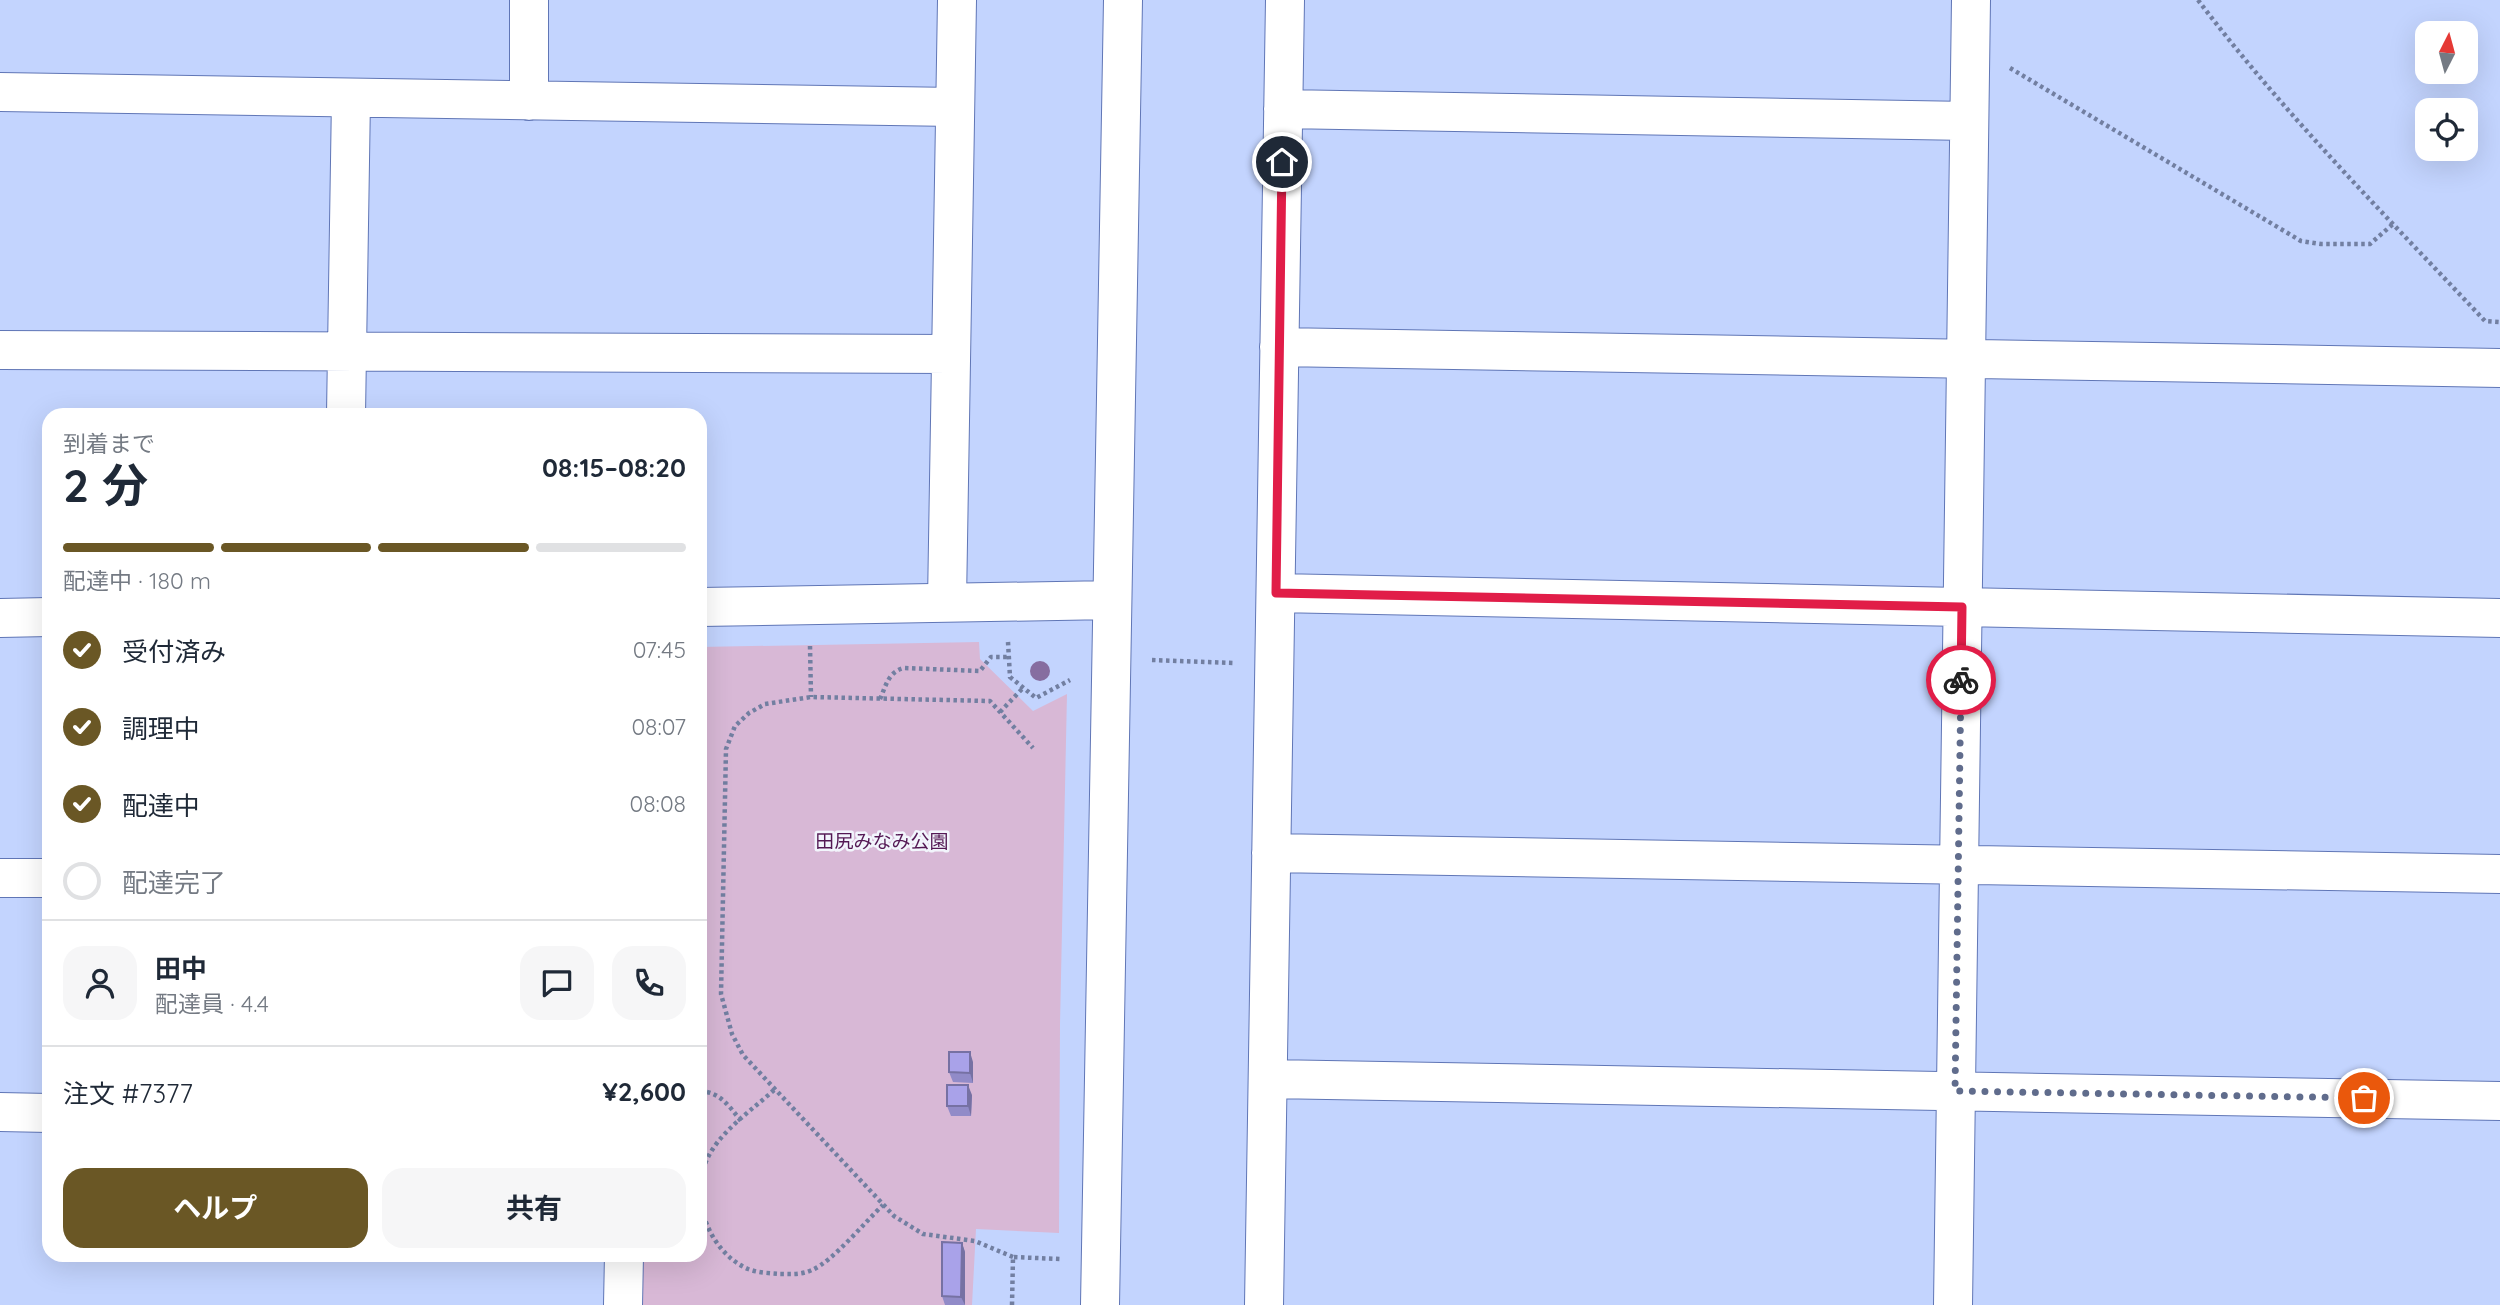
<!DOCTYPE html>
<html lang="ja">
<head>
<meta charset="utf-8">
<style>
	:root { --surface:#fff; --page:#f6f6f7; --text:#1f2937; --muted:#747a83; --line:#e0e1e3; --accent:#6a5725 }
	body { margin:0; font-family:Quicksand,"Noto Sans JP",sans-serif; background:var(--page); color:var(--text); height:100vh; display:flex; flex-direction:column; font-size:26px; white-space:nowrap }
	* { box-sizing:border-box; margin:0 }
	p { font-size:23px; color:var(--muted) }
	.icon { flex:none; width:38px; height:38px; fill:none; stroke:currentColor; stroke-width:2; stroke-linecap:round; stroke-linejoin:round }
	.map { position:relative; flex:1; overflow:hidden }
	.panel { position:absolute; left:42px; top:408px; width:665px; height:854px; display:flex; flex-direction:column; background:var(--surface); border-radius:21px; box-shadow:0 7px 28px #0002 }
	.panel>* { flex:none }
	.needle { width:46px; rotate:6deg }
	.tools { position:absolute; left:2415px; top:21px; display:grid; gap:14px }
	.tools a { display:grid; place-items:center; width:63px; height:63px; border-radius:14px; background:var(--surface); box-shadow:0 7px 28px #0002; font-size:35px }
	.pin { position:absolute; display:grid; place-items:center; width:60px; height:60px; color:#fff; margin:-30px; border:4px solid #fff; border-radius:50%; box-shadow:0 2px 7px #0007 }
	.courier { position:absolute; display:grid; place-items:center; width:70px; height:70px; margin:-35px; border:5px solid #e11d48; border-radius:50%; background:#fff; color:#222; box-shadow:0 2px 9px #0007 }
	.summary em { font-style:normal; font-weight:700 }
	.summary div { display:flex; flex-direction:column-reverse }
	.summary { display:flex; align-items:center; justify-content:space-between; height:119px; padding:0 21px }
	h1 { font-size:46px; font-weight:700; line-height:52px }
	.bar { display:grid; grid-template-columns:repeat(4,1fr); gap:10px 7px; align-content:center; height:84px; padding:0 21px }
	.bar i { height:9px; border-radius:5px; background:var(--line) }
	.bar .selected { background:var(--accent) }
	.bar p { grid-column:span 4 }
	.line { display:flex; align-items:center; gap:18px; padding:0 21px; border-top:2px solid var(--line) }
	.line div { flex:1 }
	.round { display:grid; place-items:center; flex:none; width:74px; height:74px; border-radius:21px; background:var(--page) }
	ol { padding:0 21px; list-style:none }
	li { display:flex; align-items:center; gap:21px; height:77px }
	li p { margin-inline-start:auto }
	li .icon { padding:7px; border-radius:50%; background:var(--accent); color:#fff; stroke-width:4 }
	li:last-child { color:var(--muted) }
	li i { width:38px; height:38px; border:4px solid var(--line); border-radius:50% }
	.cta { display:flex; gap:14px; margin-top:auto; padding:14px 21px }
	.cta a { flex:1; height:80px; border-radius:21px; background:var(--accent); color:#fff; font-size:28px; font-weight:700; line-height:80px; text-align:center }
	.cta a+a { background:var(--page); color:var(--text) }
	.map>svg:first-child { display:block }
	.park { fill:#d8b8d6 }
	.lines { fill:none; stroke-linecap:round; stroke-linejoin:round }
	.minor-casing { stroke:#6076b6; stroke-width:40 }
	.tertiary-casing { stroke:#6076b6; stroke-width:40 }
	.path { stroke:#727fa1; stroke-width:4.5; stroke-dasharray:3.5 3.5; stroke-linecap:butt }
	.minor { stroke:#fff; stroke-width:38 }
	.tertiary { stroke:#fff; stroke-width:38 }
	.tree { fill:#866da0 }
	.wall { fill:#918bc8 }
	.shaded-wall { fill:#7671a3 }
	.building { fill:#a9a2e9; stroke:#7671a3; stroke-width:2 }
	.done { stroke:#606c8c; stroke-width:7; stroke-dasharray:0 12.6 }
	.route { stroke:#e11d48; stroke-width:9 }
	.labels { text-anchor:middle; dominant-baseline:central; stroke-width:5; stroke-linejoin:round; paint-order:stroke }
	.park-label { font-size:19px; fill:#541854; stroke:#f2f5fc }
</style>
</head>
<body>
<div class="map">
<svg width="2500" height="1305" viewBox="0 0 2500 1305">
	<rect width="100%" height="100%" fill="#c3d4fe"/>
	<path class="park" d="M979,642L980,659L1033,711L1067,694L1060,1024L1059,1233L976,1229L972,1305H639L640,1255H700V647Z"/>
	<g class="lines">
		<defs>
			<path id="minor" d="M0,92L955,107
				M529,101V0
				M1283,109L1969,121
				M1279,347L2500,368
				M0,350L951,354
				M346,415L351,98
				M1276,593L2500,618
				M947,602L957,0
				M1271,853L2500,874
				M0,878H49
				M1269,1079L2500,1101
				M0,1112L49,1113
				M623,1305L624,1255
				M1264,1305L1285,0
				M1953,1305L1971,0"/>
			<path id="tertiary" d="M700,607L1112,600
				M0,618L49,617
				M1100,1305L1123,0"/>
		</defs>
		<use href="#minor" class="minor-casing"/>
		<use href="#tertiary" class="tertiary-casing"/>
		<path class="path" d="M2198,0C2284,114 2387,217 2485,321L2500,322
			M2010,68L2301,241L2321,244H2370L2393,224
			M1008,642L1010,677L1036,698L1070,680
			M810,646L811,697
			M1152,660L1235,663
			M880,699C886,686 888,672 904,668L980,671L991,657H1008
			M1000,712L1023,688
			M774,1090C751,1111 716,1134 705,1164C690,1202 711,1253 748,1269C758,1273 770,1273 780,1274C791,1274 801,1275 812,1270C833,1261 865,1222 883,1205
			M700,1091C720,1092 729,1106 741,1121
			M1013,1257L975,1241L923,1234L894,1216L743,1055L732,1034L721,994L726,749L735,726L749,713L765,704L811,697L990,701L1033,748
			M1012,1305L1013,1257L1060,1259"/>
		<use href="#minor" class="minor"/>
		<use href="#tertiary" class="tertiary"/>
	</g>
	<circle class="tree" cx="1040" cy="671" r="10"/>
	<path class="wall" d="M973,1062V1083L953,1082L949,1072Z
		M972,1095L971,1116H951L947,1106Z
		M962,1243L965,1252V1305H945L942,1296Z"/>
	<path class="shaded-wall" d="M970,1052L973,1062V1083L970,1073Z
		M968,1085L972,1095L971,1116L968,1106Z
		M962,1243L965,1252V1305L961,1297Z"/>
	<path class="building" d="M949,1052H970V1073L949,1072Z
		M947,1085H968V1106H947Z
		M942,1242L962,1243L961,1297L942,1296Z"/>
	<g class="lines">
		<path class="done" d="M1961,680L1955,1091L2364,1098"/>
		<path class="route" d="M1282,162L1276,593L1962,607L1961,680"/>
	</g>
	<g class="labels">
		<g class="park-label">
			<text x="882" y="841">田尻みなみ公園</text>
		</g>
	</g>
</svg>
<div class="tools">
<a><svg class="needle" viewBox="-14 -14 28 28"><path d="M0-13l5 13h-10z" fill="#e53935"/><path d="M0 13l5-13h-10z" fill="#747a83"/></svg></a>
<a><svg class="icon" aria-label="locate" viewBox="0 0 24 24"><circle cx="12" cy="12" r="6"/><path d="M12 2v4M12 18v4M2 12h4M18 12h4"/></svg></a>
</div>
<div class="pin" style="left:2364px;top:1098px;background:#ea580c"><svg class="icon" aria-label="bag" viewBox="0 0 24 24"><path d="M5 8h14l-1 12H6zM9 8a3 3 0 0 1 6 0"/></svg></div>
<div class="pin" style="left:1282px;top:162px;background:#1f2937"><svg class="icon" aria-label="home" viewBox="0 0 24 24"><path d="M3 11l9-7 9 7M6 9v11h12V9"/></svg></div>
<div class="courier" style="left:1961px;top:680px"><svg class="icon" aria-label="bike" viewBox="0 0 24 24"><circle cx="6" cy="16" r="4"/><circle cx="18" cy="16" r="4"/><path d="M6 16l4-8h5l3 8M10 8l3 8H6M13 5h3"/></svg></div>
<section class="panel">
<div class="summary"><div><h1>2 分</h1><p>到着まで</p></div><em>08:15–08:20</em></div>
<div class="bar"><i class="selected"></i><i class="selected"></i><i class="selected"></i><i></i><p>配達中 · 180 m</p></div>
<ol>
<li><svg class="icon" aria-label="check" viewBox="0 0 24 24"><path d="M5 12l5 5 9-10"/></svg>受付済み<p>07:45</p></li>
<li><svg class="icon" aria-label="check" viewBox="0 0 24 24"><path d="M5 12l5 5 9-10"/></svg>調理中<p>08:07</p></li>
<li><svg class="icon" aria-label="check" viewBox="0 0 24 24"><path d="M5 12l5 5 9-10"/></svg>配達中<p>08:08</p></li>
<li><i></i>配達完了</li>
</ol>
<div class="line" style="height:126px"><a class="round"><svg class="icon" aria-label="person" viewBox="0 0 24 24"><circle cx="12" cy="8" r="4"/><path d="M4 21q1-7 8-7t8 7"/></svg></a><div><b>田中</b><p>配達員 · 4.4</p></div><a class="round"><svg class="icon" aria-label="chat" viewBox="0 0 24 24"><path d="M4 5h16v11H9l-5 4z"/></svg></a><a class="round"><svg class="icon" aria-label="phone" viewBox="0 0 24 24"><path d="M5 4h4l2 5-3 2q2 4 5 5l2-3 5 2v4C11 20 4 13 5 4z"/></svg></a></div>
<div class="line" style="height:91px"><div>注文 #7377</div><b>¥2,600</b></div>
<div class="cta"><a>ヘルプ</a><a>共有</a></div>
</section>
</div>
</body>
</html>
